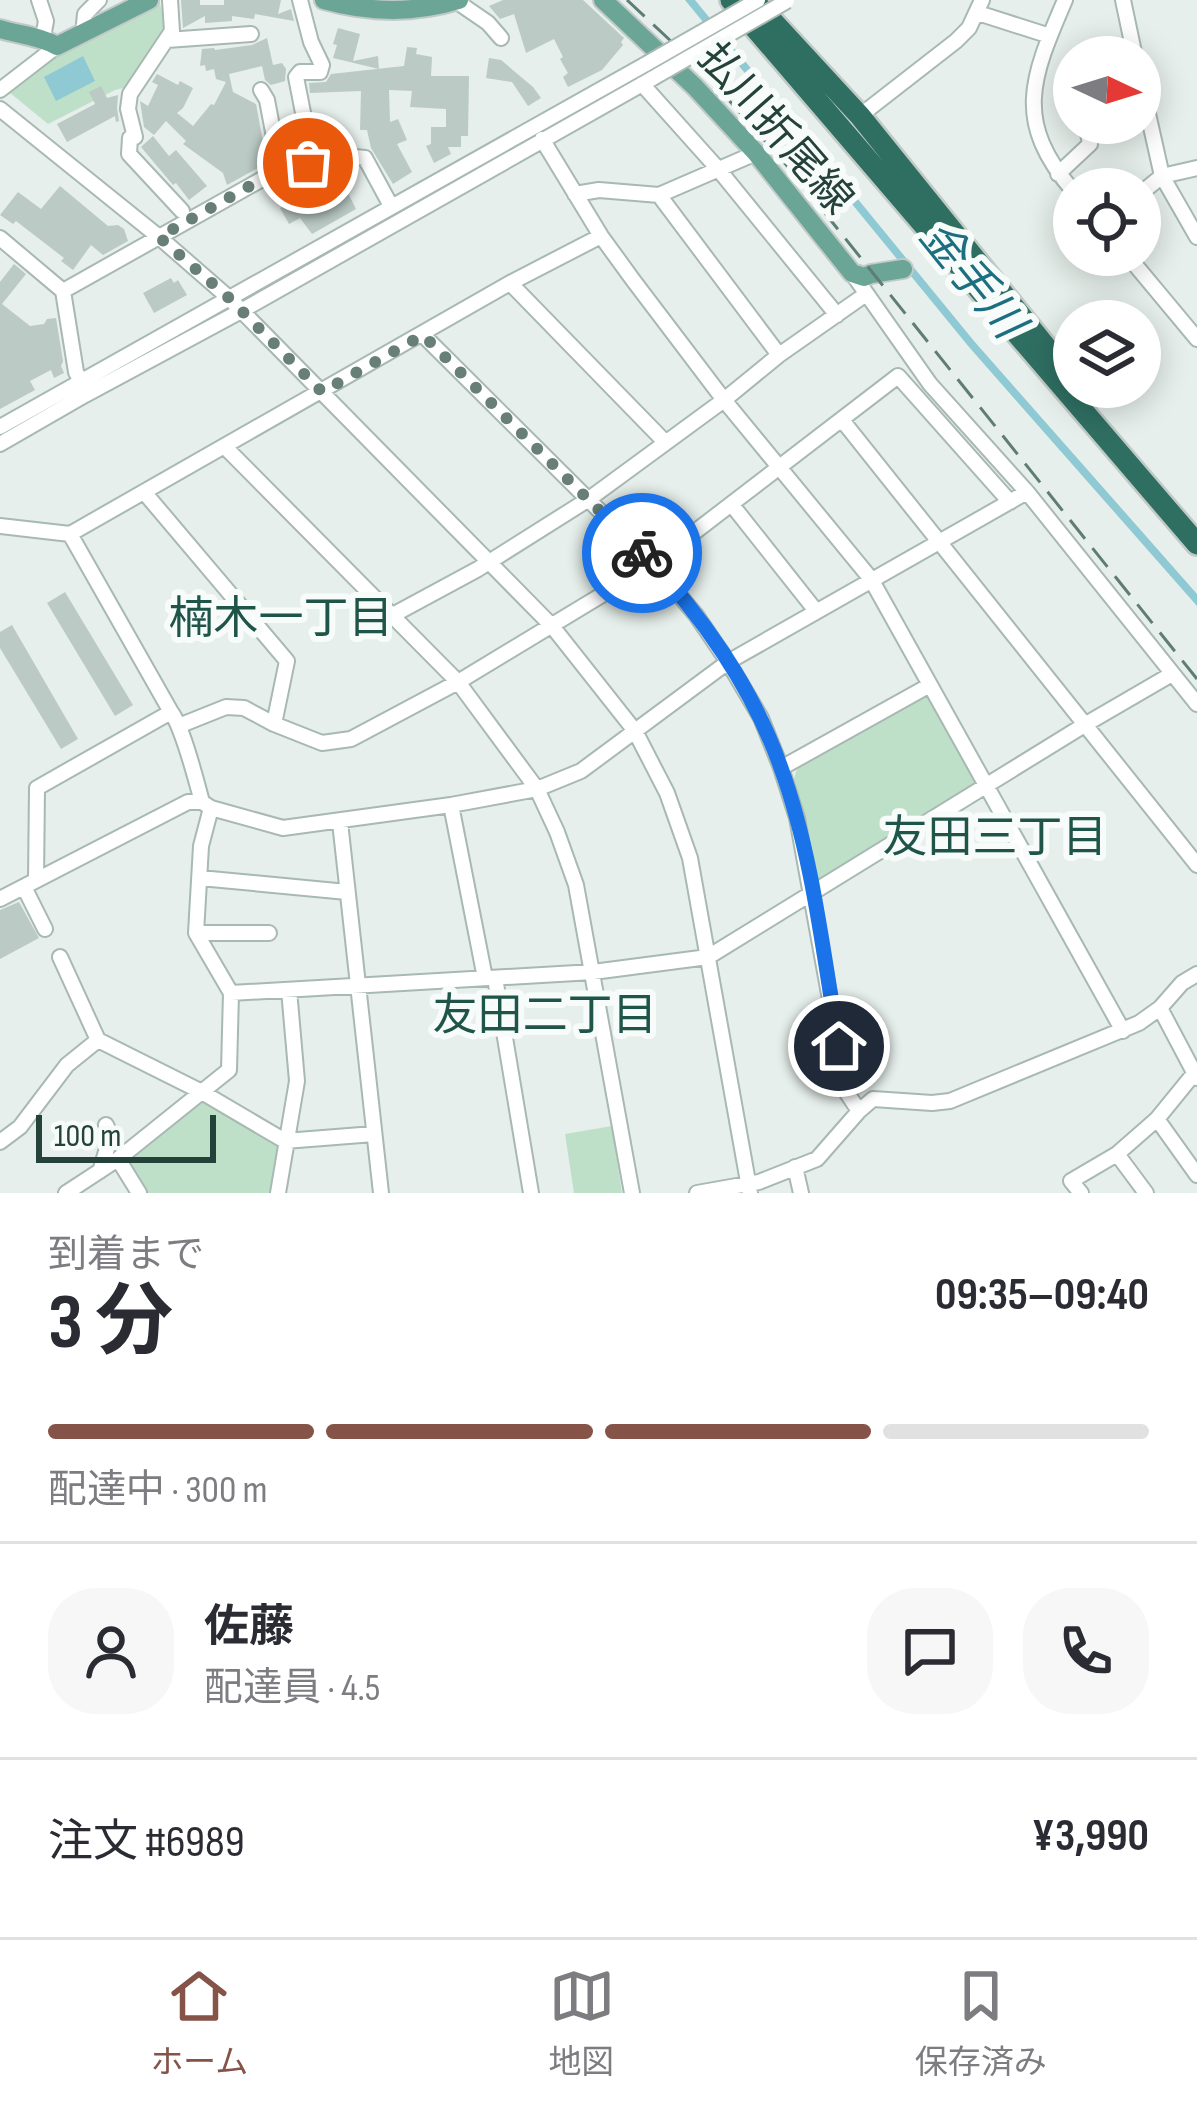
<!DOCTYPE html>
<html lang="ja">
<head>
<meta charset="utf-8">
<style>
	:root { --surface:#fff; --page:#f7f7f7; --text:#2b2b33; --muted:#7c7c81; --line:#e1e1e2; --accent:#855347 }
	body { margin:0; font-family:"Sofia Sans Condensed","Noto Sans JP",sans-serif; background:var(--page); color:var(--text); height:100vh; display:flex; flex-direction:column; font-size:45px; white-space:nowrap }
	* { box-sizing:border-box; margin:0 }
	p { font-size:39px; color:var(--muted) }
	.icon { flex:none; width:66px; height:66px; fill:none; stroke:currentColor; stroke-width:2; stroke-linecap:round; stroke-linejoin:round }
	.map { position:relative; height:1193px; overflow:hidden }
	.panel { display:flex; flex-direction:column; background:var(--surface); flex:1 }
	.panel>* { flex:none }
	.needle { width:78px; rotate:94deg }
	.tools { position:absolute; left:1053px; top:36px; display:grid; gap:24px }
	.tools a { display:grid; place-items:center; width:108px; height:108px; border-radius:50%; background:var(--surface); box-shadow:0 6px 30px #0003; font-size:60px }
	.scale { position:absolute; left:36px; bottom:30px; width:180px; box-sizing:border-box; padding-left:12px; border:6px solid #24423a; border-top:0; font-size:33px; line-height:42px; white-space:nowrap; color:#24423a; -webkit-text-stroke:9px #f7fbf9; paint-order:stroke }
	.pin { position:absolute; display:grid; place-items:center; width:102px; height:102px; color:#fff; margin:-51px; border:6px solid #fff; border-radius:50%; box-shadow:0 3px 12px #0007 }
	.courier { position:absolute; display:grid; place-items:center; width:120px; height:120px; margin:-60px; border:9px solid #1a73e8; border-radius:50%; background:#fff; color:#222; box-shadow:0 3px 15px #0007 }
	.summary em { font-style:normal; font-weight:700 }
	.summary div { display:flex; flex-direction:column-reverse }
	.summary { display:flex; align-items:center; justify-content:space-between; height:204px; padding:0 48px }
	h1 { font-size:78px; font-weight:700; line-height:90px }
	.bar { display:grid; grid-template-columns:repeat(4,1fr); gap:18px 12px; align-content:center; height:144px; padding:0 48px }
	.bar i { height:15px; border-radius:9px; background:var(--line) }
	.bar .on { background:var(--accent) }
	.bar p { grid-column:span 4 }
	.line { display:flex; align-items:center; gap:30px; padding:0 48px; border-top:3px solid var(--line) }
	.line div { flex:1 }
	.round { display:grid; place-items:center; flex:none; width:126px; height:126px; border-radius:48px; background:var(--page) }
	.menu { display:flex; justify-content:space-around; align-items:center; height:168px; border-top:3px solid var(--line); background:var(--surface); font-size:33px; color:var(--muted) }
	.menu a { display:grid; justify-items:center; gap:6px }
	.menu .on { color:var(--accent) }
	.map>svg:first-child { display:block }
	.green { fill:#bfe0c8 }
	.water { fill:#8ec9d4 }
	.building { fill:#bbcac4 }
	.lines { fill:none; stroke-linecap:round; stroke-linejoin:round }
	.minor-casing { stroke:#a8b8b2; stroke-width:18 }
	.major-casing { stroke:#c2cac8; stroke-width:22 }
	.highway-casing { stroke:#c2cac8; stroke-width:26 }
	.minor { stroke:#fff; stroke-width:14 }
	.major { stroke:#6aa596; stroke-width:18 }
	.highway { stroke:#2f6f62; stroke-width:21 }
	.rail { stroke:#5f7d75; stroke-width:3; stroke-dasharray:24 12; stroke-linecap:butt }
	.minor-bridge-casing { stroke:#a8b8b2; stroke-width:18; stroke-linecap:butt }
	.minor-bridge { stroke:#fff; stroke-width:14 }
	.done { stroke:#687f78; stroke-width:12; stroke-dasharray:0 21.6 }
	.route { stroke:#1a73e8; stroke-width:15 }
	.labels { text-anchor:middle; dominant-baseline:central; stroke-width:12; stroke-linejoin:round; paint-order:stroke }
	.street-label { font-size:42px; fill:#24423a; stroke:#f7fbf9 }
	.water-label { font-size:45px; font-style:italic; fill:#1c6f80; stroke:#f7fbf9 }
	.neighbourhood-label { font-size:45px; fill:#1f5548; stroke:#f7fbf9 }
</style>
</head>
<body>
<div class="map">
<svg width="1197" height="1193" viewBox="0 0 1197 1193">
	<rect width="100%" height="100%" fill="#e6efeb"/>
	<path class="green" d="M159,0L163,15L164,32L128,87L115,90L48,124L9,92C52,51 108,30 159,0Z
		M926,694L932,697L974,778V787L819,880L813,878L806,826L793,782L797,769Z
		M201,1097L280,1147L275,1193H142L126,1159Z
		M612,1126L622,1193H574L565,1134Z"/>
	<path class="water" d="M685,0H695L974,341L1197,594V606L969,347Z
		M83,56L95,81L56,101L44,77Z"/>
	<path class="building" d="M181,0H200V5H224V0H281L278,14L291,9L294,21L255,14L254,19L232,16V21L205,23V16L183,28Z
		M503,0H583L624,38L621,42L623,45L602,70L568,87L563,77L568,73L560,59L563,57L554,39L526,53L514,14L500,19L489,6Z
		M338,28L360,34L353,61L378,56L379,69L333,58L337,45L333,44Z
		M267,38L273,65L282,63L286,69L285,81L271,85L265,80L262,66L229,74L233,92L256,104L267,163L227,185L223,173L183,144L186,141L166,121L154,135L144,127L140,101L148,106L158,85L152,82L157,74L178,85L180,81L193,88L183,108L177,113L193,126L211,104L214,105L226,82L216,79L214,69L206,71L205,65L200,66L202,49L214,48L215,50L252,45Z
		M407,47L417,48L416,54L432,57L431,76H469L468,136H461V147H448L451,154L434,163L426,146L431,144V127H446V109L410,107L412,91L389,90L390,122L398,119L407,140L397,144L412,172L393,184L371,148L367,130H360L361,91L310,93L309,83L326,82L331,74L404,66Z
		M489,58L501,60L533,87L541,98L528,106L512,82L486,78Z
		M101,86L107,98L118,95L117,108L119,121L116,122L115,116L67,142L57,124L95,104L89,92Z
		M153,136L169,156L176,150L207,186L189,200L176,183L173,185L141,147Z
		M320,174L331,193L345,187L356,209L312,234L300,218L289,224L280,208L288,204L277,183L284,180Z
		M60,186L108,226L118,225L124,229L128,241L103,255L91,245L73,270L61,261L64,258L16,221L13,224L0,215L18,192L41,209Z
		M14,264L26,274L2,304L30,326L44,324L47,319L56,318L63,361L61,366L64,373L54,378L51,370L30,381L35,390L0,409V282Z
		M171,278L174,283L178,280L187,295L154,313L143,293Z
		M65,592L133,705L115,716L47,603Z
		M12,625L78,739L61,749L0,648V632Z
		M19,902L39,938L0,959V910Z"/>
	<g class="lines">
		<defs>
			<path id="minor" d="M39,0L46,21L43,37
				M170,0L172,31L130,94L128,109L135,137L130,138L129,154L182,211
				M300,0L311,42L322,65L320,72H300L296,77L306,128L308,163
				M1065,0C1031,79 1013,121 1074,192
				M1123,0L1135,57
				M456,1L488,23L501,38
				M978,13L1050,36
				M83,34L85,14L99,0
				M167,40L251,34
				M1140,78L1162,176L1197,237
				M642,84L719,170L837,315
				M0,90L57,46
				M261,90L267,100L280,169
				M0,109L159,237L229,298L552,626L635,731L667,793L690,858L750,1193
				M857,118L956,41L969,28L982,0
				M542,139L601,236L633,280L724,400L871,579L1123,1031
				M1058,174L1090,144L1086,123
				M575,194L599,190L659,195L756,153
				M1140,194L1162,176L1197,168
				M659,195L779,355
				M0,238L63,291L76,372L80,380
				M1127,255L1197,339
				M852,273L930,384L1027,492L1197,704
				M510,283L665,442
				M63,291L280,169L355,157L365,158L391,206
				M423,335L653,564L696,615L728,662L761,718L781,768L797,818L847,1093L859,1111
				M842,420L1197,865
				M0,427L646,64
				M0,444L85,395L241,311L653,78
				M225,447L458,682L537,789L557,832L576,885L632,1193
				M144,492L287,661L274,724
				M732,505L816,611
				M0,526L70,534L171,712C183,728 196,780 202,802
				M70,534L510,283L601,236
				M391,616L478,569L589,499L724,400L779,355L859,299
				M181,725L226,707L244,708L274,724L322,743L351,739L458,682L653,564L898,376L1010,502
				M781,768L930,685
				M451,805L485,978
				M340,822L381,1193
				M200,878L347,892
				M36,880L37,788L171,712
				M24,887L45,929
				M0,899L188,802H202L211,808L283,828L451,805L537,789L581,771L728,662L1027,492
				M196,933H269
				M60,957L98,1040
				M495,978L531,1193
				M231,993L593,972L708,957L1086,724L1172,674
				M1160,1008L1197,1078
				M1157,1119L1197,1175
				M0,1142L20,1127L67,1065L98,1040L200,1091L285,1141L374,1134
				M1117,1154L1146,1193
				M118,1159L139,1193
				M795,1167L801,1193
				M100,1171L111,1136L106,1125
				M66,1193L118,1159L229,1070L231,993L196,933L201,846L211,808
				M278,1193L297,1081L289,990
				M697,1193L759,1182L817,1159L859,1111L873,1099L932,1103L950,1101L1139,1023L1160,1008L1182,983L1197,974
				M1081,1193L1071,1181L1117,1154L1157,1119L1197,1070"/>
			<path id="major" d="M324,0C370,13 413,14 459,0
				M603,0L695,87L756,153L852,273L864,277L871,274L903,269
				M0,29C20,35 40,36 57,46L149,0"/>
			<path id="highway" d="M731,0L1197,544
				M753,0L860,116L1058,362"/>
		</defs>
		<use href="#minor" class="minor-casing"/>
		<use href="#major" class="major-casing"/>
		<use href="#highway" class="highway-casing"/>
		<use href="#minor" class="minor"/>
		<use href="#major" class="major"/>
		<use href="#highway" class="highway"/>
		<path class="rail" d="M627,0L704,72L789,168L1197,679"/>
		<defs>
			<path id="minor-bridge" d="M646,64L758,0
				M653,78L787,1"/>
		</defs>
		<use href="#minor-bridge" class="minor-bridge-casing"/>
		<use href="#minor-bridge" class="minor-bridge"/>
	</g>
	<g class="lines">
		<path class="done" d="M308,163L280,169L159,237L229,298L322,392L423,335L642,553"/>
		<path class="route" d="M642,553C701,613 753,688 781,768C813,856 823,954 839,1046"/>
	</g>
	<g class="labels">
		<g class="street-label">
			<text transform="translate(775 129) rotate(49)">払川折尾線</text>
		</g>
		<g class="water-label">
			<text transform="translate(971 280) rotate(51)">金手川</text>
		</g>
		<g class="neighbourhood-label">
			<text x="281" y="619">楠木一丁目</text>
			<text x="995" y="838">友田三丁目</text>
			<text x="545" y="1016">友田二丁目</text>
		</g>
	</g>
</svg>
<div class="tools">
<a><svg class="needle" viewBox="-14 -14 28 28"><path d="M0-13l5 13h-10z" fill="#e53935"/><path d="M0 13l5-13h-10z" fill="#7c7c81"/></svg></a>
<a><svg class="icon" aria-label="locate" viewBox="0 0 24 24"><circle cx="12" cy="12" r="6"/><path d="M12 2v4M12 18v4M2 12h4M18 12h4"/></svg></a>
<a><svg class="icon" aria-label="layers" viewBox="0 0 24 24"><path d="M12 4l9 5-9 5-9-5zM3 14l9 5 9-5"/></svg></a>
</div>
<div class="scale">100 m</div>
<div class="pin" style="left:308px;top:163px;background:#ea580c"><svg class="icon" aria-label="bag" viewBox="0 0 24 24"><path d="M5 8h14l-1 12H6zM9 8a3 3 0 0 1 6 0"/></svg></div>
<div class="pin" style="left:839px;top:1046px;background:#1f2937"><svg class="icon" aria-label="home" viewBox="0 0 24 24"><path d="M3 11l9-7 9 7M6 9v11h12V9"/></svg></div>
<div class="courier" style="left:642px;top:553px"><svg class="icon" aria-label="bike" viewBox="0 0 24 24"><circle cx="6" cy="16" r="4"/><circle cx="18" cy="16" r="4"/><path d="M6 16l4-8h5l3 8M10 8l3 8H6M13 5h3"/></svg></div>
</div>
<section class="panel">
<div class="summary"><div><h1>3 分</h1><p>到着まで</p></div><em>09:35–09:40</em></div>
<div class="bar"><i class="on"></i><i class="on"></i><i class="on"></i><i></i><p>配達中 · 300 m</p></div>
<div class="line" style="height:216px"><a class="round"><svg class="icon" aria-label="person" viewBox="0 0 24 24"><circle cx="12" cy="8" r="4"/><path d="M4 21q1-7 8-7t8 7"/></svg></a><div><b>佐藤</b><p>配達員 · 4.5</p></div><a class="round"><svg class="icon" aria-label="chat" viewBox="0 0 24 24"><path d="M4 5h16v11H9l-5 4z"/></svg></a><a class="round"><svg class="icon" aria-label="phone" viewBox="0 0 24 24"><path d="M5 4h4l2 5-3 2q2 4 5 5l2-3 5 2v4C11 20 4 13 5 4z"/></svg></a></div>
<div class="line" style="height:156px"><div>注文 #6989</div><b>¥3,990</b></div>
</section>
<nav class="menu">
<a class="on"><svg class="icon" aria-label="home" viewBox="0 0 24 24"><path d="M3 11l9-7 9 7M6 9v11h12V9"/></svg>ホーム</a>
<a><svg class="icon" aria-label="map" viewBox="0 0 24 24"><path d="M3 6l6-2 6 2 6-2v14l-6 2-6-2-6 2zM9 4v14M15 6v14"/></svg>地図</a>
<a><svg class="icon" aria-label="saved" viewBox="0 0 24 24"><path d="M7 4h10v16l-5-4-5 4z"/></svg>保存済み</a>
</nav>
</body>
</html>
